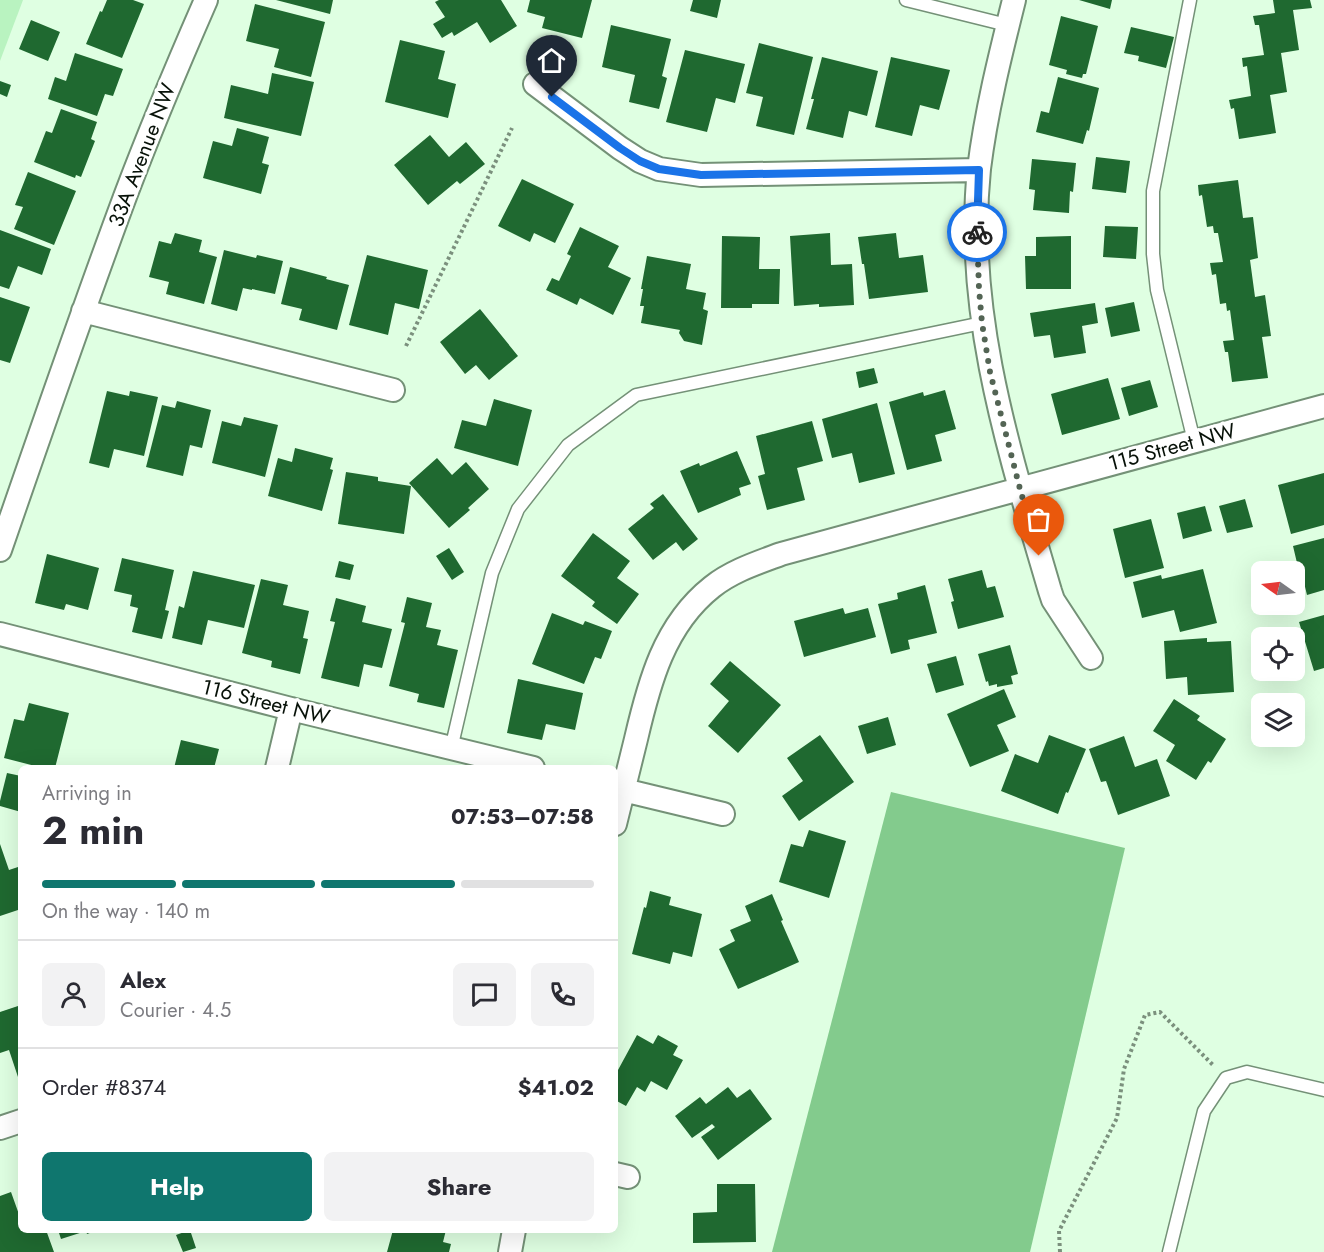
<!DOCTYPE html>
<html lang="en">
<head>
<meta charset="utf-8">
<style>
	:root { --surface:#fff; --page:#f2f2f3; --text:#2b2b33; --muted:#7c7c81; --line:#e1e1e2; --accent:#0f766e }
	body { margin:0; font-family:Jost,sans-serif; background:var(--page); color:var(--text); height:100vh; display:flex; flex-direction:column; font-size:22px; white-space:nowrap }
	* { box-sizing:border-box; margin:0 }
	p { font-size:20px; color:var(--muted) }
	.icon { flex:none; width:33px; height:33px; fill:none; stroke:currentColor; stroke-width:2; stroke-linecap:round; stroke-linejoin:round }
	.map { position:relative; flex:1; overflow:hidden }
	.side { position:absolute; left:18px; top:765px; width:600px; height:468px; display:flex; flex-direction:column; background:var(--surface); border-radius:9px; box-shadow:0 6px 24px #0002 }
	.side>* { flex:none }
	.needle { width:39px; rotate:284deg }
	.fabs { position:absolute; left:1251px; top:561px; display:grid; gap:12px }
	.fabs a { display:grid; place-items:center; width:54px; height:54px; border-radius:9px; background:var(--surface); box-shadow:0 6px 24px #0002; font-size:30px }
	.pin { position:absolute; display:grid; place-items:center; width:51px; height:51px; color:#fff; margin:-62px -26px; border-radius:50% 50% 50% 0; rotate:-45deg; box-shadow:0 0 6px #0007 }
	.pin .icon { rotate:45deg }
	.courier { position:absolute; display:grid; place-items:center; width:60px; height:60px; margin:-30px; border:4px solid #1a73e8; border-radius:50%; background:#fff; color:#222; box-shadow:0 2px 8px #0007 }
	.head em { font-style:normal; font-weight:700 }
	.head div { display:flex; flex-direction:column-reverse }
	.head { display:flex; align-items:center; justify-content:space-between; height:102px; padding:0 24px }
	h1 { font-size:39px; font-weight:700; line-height:45px }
	.bar { display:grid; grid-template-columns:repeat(4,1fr); gap:9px 6px; align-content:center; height:72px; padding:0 24px }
	.bar i { height:8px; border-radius:4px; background:var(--line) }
	.bar .selected { background:var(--accent) }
	.bar p { grid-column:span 4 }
	.line { display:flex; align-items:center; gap:15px; padding:0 24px; border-top:2px solid var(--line) }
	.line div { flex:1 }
	.round { display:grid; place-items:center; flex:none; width:63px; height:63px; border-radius:9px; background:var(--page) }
	.action { display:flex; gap:12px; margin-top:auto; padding:12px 24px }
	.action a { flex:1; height:69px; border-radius:9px; background:var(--accent); color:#fff; font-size:24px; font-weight:700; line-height:69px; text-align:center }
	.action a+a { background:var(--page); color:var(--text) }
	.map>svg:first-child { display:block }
	.green { fill:#b9f3c0 }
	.forest { fill:#83cb8d }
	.building { fill:#1f6930 }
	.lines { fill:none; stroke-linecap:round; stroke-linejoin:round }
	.service-casing { stroke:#749177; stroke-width:15 }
	.minor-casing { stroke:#749177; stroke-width:26 }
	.path { stroke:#7b907d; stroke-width:4; stroke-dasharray:3 3; stroke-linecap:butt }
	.service { stroke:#fff; stroke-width:12 }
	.minor { stroke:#fff; stroke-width:22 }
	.done { stroke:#536454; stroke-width:6; stroke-dasharray:0 10.8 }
	.route { stroke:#1a73e8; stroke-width:8 }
	.labels { text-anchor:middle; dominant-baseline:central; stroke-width:6; stroke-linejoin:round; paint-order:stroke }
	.street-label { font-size:21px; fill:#071108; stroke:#fff }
</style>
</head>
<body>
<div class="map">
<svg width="1324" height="1252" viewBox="0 0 1324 1252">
	<rect width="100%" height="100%" fill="#dfffe2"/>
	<path class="green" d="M0,0H23L0,61Z"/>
	<path class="forest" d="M891,792L1125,848L1030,1252H772Z"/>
	<path class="building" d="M107,0H133L144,4L122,58L86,44L100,11L102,12Z
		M276,0H333L330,14Z
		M439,0H501L517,26L490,43L477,22L454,36L452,32L442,38L433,24L445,17L435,2Z
		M530,0H592L582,38L542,28L545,17L527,12Z
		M693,0H721L717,18L690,11Z
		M1079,0H1112L1110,9Z
		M1273,0H1310L1312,8L1293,10L1299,50L1281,53L1287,92L1270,95L1276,133L1239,139L1234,108L1231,109L1229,100L1251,96L1247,66L1243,67L1242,58L1264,55L1259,25H1255L1253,16L1275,13Z
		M255,4L325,22L311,77L274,67L279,49L246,41Z
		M1061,16L1098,26L1086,74H1083L1082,78L1066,74L1067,70L1049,65Z
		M31,20L60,32L48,61L19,49Z
		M611,25L671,39L662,76L667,78L659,109L629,102L635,75L602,67Z
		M1131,27L1174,37L1166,68L1138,61L1139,56L1124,53Z
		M400,40L445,51L438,79L456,84L448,118L385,102Z
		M759,43L813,57L794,135L756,126L763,97L746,93Z
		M685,50L745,64L735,103L716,98L707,132L666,122Z
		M75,53L123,69L113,96L105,94L97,116L48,99L55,77L66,81Z
		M822,57L878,71L867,116L849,111L843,138L806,129L814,99H811Z
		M891,57L950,70L939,110L920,105L912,136L875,127Z
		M272,73L314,82L301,136L224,118L231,85L268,94Z
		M1058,77L1099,88L1089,131L1087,130L1083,144L1036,132L1041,111L1049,113Z
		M0,81L11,85L7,97L0,94Z
		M61,109L97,122L91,139L95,141L81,177L76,175L75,178L34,162L46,131L52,133Z
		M237,128L269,137L262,163L269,165L261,194L203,178L213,141L232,146Z
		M430,135L449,157L466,142L485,164L460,184L457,181L428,205L394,165Z
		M1096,157L1130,161L1126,193L1092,189Z
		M1032,159L1076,163L1073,192L1070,191L1069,213L1033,210L1035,190L1029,189Z
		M28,172L76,191L54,245L14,229L23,207L15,205Z
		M522,179L574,204L555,243L534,233L530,242L498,226Z
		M1238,180L1243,218L1253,217L1258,258L1250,260L1255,297L1265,295L1271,336L1262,337L1268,378L1232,382L1228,352H1225L1223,341L1234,340L1230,310L1227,311L1226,303L1220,304L1216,274L1212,275L1210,263L1223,262L1218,233H1214L1213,226L1207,227L1202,195L1199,196L1198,185Z
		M1105,226L1138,227L1136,259L1103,257Z
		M580,227L619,246L608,267L631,278L613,315L580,298L577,305L546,290L552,278L559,281L571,256L567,254Z
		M0,230L51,249L42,275L18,266L9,289L0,286Z
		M175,233L202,240L199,252L217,257L204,304L166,294L169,282L149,277L159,241L171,244Z
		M830,233L831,265L852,264L854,305L819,307V304L794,306L790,236Z
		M896,233L899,258L923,255L928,292L869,299L864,264H862L858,237Z
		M722,236L760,237L759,269H780L779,304H752V308H721Z
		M1071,236V289H1026L1025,256H1036V237Z
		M224,250L256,258L257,255L283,261L275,294L252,289V290L243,288L237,311L211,304Z
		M367,255L428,270L419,309L395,303L388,335L349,325Z
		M647,256L691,264L686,289L706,293L703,309L708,311L702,345L684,341L679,333L680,330L641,323L644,306H640L643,289H641Z
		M290,267L327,277L326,279L349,285L337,330L299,320L302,309L281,304Z
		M0,297L30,307L10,363L0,360Z
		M1134,302L1140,331L1111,337L1105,308Z
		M1095,303L1098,323L1082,326L1086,353L1054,358L1050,335L1034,337L1030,313Z
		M480,309L518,356L489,380L476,365L465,374L440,342Z
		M874,368L878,383L859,388L856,372Z
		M1108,378L1120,419L1062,435L1051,394Z
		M1150,380L1158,407L1129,416L1121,388Z
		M945,390L956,429L935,435L942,461L907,470L889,402L923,392L924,396Z
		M107,391L129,396L130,391L158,397L144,456L114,449L109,468L89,463Z
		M494,399L532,410L518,466L454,448L462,420L486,426Z
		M177,401L211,410L202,448L190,445L183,476L146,467L162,405L175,408Z
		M877,403L895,474L859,483L852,453L832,458L822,419Z
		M244,417L278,425L265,477L212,463L222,421L241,426Z
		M812,421L823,461L797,468L805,500L767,510L758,476L765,474L756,436Z
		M295,448L333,458L330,469L333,470L322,511L268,496L278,458L292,462Z
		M737,451L751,484L739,488L741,495L698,513L680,471L699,463L700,466Z
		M437,458L452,475L466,462L489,489L468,508L470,510L449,528L409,483Z
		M346,472L378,477V481L411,486L404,534L338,524Z
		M1324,473V525L1291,534L1278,485Z
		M663,494L698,539L683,551L676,542L653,560L628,529L654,508L650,504Z
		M1245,499L1253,527L1227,533L1219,506Z
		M1205,506L1212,531L1183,539L1177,513Z
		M1151,519L1164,568L1125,578L1113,529Z
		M593,533L630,561L617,578L639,594L617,624L592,606L595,602L561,576Z
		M1324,538V590L1307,595L1299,562L1297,563L1293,546Z
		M449,548L464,572L452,580L436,556Z
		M47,554L99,568L88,610L66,604L64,610L35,603Z
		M122,558L174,570L165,610L169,611L162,639L132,632L138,608L130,606L132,595L114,591Z
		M339,561L354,565L350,580L335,577Z
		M1203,569L1217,623L1180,632L1174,610L1142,618L1133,582L1161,575L1162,579Z
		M982,570L987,588L995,586L1004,617L958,629L951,602L954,601L948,579Z
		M193,571L255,585L244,628L208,620L202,645L172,638L179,606L184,608Z
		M261,579L288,585L283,605L309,611L303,638L308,639L300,674L271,667L272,661L242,653Z
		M925,585L937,633L908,640L910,649L891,654L878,604L898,599L897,593Z
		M407,597L432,603L426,627L441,630L437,645L458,650L444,708L417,702L419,694L389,686L405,623L401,622Z
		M336,598L366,606L362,622L392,629L382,668L364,664L359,687L321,678L335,622L330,621Z
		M843,608L845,614L868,608L876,637L804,657L794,621Z
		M552,613L583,625L585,621L612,631L601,659L595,657L584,684L532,664Z
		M1324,615V668L1314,671L1299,622Z
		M1207,638V642L1231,641L1234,692L1188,695L1187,677L1166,679L1164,641Z
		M1010,645L1018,674L1011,676L1013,684L997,687V684L989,686L988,681L986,682L978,654Z
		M956,656L964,685L936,693L927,664Z
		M730,661L781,705L738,753L708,726L729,701L710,684Z
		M518,679L583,693L575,730L546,724L542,740L507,733Z
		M1004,689L1016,717L997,725L1009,751L970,767L947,714Z
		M1174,699L1200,716L1197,720L1226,739L1211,763L1208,761L1196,780L1166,761L1175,745L1153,731Z
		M29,703L69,713L55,768H43L4,758L14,719L24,721Z
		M888,717L896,745L867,754L858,726Z
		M820,735L854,782L799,821L782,796L803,781L787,758Z
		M1049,735L1086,749L1068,793L1066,792L1058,814L1001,791L1015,754L1038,763Z
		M1124,736L1135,767L1157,759L1170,796L1118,815L1106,781L1101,782L1089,749Z
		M181,740L219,749L214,768H174Z
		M7,773L21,776V812L0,806V801Z
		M809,830L846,841L829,898L779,882L791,844L803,847Z
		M0,844L9,870L21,866V909L0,916Z
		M650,891L671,897L669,905L702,914L692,957L673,952L670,964L632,954L644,907L646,908Z
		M772,894L783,920L781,921L799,962L738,989L719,949L735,941L730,930L751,921L745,906Z
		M21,1005V1079L19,1080L9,1050L0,1053V1012Z
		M637,1035L653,1044L658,1035L678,1046L673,1055L683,1060L667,1090L651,1081L645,1092L637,1087L626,1106L615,1100V1068L618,1070Z
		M728,1087L737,1098L750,1089L772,1119L718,1160L701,1137L715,1127L712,1124L692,1138L675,1116L700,1097L706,1104Z
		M717,1184H755L756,1242L693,1243V1213L717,1212Z
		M11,1192L21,1220V1230H46L54,1252H0V1196Z
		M58,1230H98L87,1234L86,1231L61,1239Z
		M190,1230L196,1248L183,1252L176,1235Z
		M393,1230H446L443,1242L451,1244L449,1252H387Z"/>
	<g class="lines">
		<defs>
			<path id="service" d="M906,0L1007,25
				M1190,0L1153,191V254L1157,290L1194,441
				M451,749L492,573L518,509L568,445L636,395L982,323
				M1169,1252L1204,1111L1226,1078L1247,1072L1324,1090"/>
			<path id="minor" d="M1014,0C1000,56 986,112 979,169C964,314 1010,454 1050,591L1053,600L1091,658
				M535,84L620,148L640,161L659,169L701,175L979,170
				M83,311L393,390
				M0,550C41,431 82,312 126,194C151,128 178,64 206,0
				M0,634L291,709L533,768
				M277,768L291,709
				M615,788L723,814
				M615,824C622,796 629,767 636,739C649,683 664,625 712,587C732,571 757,563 781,554L1324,406
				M0,1128L21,1121
				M615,1174L628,1177
				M510,1252L514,1230"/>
		</defs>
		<use href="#service" class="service-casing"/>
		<use href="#minor" class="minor-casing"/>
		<path class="path" d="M406,346L512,128
			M1060,1252L1059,1231L1117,1118L1124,1069L1145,1015L1160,1012L1213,1065"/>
		<use href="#service" class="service"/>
		<use href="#minor" class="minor"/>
	</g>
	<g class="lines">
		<path class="done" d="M977,232L979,289L982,323L990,372L1020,489L1039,556"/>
		<path class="route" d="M552,97L620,148L640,161L659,169L701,175L979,170L977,232"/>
	</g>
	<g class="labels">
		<g class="street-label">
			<text transform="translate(142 155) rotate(-69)">33A Avenue NW</text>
			<text transform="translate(1172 447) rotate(-15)">115 Street NW</text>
			<text transform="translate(266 702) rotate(14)">116 Street NW</text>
		</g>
	</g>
</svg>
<div class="fabs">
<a><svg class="needle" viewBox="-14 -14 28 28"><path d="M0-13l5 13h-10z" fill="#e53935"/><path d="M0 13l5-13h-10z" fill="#7c7c81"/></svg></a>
<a><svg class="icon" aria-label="locate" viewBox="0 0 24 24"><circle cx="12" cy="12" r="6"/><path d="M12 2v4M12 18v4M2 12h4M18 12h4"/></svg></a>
<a><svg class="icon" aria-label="layers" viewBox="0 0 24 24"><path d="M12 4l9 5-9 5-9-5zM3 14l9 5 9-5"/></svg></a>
</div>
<div class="pin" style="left:1039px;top:556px;background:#ea580c"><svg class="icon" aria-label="bag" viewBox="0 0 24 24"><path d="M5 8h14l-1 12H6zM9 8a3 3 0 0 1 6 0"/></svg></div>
<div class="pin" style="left:552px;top:97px;background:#1f2937"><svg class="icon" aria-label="home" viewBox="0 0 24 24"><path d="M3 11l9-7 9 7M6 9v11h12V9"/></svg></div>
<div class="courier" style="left:977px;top:232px"><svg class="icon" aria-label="bike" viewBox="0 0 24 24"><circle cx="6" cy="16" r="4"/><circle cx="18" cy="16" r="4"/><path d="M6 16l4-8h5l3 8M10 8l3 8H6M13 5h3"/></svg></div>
<section class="side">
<div class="head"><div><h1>2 min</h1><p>Arriving in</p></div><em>07:53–07:58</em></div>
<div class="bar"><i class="selected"></i><i class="selected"></i><i class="selected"></i><i></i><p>On the way · 140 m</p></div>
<div class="line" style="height:108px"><a class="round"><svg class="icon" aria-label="person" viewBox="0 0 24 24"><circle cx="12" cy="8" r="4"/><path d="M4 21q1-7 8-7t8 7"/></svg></a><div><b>Alex</b><p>Courier · 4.5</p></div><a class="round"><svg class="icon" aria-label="chat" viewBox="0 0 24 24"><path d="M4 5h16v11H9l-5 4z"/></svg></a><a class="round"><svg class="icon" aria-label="phone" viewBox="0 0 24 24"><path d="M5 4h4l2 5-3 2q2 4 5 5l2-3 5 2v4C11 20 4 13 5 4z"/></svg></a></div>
<div class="line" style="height:78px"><div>Order #8374</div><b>$41.02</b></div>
<div class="action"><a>Help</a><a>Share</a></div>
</section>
</div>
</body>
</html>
